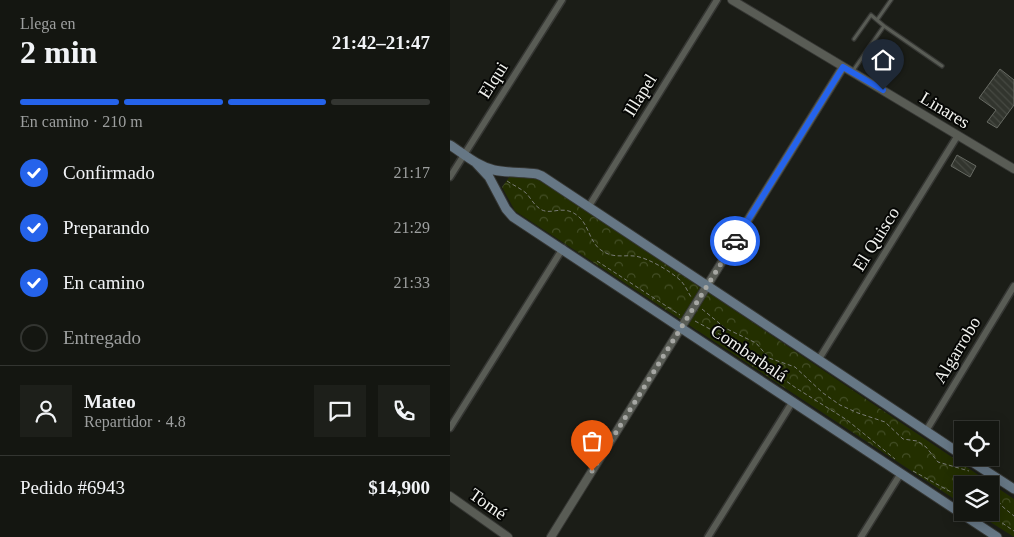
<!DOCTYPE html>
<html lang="es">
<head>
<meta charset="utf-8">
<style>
	:root { --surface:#141611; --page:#1d1f1a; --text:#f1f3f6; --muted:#9d9f9f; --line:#333531; --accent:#2563eb }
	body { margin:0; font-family:"Times New Roman",serif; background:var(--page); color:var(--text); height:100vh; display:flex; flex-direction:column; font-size:19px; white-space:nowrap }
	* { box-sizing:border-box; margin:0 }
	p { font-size:16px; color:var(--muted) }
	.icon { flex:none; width:28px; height:28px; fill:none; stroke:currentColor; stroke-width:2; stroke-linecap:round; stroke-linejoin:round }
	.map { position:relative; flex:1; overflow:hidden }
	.drawer { display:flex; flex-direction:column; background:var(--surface); width:450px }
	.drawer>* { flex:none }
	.tools { position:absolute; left:504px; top:421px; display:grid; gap:10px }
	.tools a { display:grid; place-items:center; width:45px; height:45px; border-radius:0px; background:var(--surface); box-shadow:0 2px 12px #0003,0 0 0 1px var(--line); font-size:25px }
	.pin { position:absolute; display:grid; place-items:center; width:42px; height:42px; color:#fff; margin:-51px -21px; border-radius:50% 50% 50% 0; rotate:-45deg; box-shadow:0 0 5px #0007 }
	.pin .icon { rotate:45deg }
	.courier { position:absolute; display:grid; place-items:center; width:50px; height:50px; margin:-25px; border:4px solid #2563eb; border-radius:50%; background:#fff; color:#222; box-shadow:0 1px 6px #0007 }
	.overview em { font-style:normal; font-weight:600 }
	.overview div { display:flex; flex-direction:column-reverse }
	.overview { display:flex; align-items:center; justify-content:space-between; height:85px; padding:0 20px }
	h1 { font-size:32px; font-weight:600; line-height:38px }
	.bar { display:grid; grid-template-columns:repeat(4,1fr); gap:8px 5px; align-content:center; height:60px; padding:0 20px }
	.bar i { height:6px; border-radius:4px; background:var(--line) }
	.bar .current { background:var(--accent) }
	.bar p { grid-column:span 4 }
	.line { display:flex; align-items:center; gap:12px; padding:0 20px; border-top:1px solid var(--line) }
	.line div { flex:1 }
	.round { display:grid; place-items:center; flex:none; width:52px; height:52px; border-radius:0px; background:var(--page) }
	ol { padding:0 20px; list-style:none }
	li { display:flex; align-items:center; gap:15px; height:55px }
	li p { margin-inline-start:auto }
	li .icon { padding:5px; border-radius:50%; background:var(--accent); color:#fff; stroke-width:4 }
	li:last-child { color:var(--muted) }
	li i { width:28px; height:28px; border:2px solid var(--line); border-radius:50% }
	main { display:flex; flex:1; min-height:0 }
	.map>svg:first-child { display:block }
	.park { fill:url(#park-crowns) }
	.building { fill:url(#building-back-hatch); stroke:#676a63 }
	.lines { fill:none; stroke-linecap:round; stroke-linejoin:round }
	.service-casing { stroke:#353633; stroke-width:5.5 }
	.minor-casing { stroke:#353633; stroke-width:9 }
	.tertiary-casing { stroke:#353633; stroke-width:10 }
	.secondary-casing { stroke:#353633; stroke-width:11 }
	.path { stroke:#797b76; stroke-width:1; stroke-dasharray:4 2.5; stroke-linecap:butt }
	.service { stroke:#595c55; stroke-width:3 }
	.minor { stroke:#595c55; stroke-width:6 }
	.tertiary { stroke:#595c55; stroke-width:8 }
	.secondary { stroke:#667785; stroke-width:9 }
	.done { stroke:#a6a7a3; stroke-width:5; stroke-dasharray:0 9 }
	.route { stroke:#2563eb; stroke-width:6 }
	.labels { text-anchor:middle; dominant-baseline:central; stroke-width:4; stroke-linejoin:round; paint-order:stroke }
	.street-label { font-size:18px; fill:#f1f2ee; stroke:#060705 }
</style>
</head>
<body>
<main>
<section class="drawer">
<div class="overview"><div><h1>2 min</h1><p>Llega en</p></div><em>21:42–21:47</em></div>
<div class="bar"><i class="current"></i><i class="current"></i><i class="current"></i><i></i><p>En camino · 210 m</p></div>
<ol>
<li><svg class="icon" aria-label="check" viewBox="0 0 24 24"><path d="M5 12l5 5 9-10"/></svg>Confirmado<p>21:17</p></li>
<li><svg class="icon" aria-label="check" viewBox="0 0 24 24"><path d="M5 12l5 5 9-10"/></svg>Preparando<p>21:29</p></li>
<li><svg class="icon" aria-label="check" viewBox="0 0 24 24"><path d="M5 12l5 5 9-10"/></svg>En camino<p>21:33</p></li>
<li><i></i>Entregado</li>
</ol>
<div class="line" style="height:90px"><a class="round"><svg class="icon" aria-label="person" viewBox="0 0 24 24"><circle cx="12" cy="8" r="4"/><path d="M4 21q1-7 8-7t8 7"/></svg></a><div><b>Mateo</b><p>Repartidor · 4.8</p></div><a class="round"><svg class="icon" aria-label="chat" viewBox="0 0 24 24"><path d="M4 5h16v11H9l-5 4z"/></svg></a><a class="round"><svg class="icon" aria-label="phone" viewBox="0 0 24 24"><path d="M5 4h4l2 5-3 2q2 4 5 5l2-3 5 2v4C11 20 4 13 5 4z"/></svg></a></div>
<div class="line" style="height:65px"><div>Pedido #6943</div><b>$14,900</b></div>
</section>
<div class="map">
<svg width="564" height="537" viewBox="0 0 564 537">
	<defs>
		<pattern id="park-crowns" width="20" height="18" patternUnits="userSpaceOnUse" patternTransform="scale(1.25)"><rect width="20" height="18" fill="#232f00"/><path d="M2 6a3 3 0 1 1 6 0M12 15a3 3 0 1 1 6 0" fill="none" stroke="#434e26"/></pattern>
		<pattern id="building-back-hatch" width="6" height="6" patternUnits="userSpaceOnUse" patternTransform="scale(1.25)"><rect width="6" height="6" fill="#32352e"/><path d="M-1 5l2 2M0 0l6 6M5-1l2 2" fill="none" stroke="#464942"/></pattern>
	</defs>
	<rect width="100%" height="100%" fill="#1b1d17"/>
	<path class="park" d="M60,176L87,177L564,499V537L526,513L540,512V485H512V504L65,211L52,187Z"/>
	<path class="building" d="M550,69L564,80V105L547,128L537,122L546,110L529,98Z
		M507,155L526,166L520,177L501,166Z"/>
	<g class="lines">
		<defs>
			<path id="service" d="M427,20L441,0
				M434,26L492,66
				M402,72L434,26L421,15L404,39"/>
			<path id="minor" d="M0,177L112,0
				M139,206L267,0
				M369,359L508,135
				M0,428L113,248
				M476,431L564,286
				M258,537L343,401
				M411,537L451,473"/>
			<path id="tertiary" d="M282,0L564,169
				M0,496L58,537
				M101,537L393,67"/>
			<path id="secondary" d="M0,145C14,154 27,166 44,170C58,173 73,172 87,174L92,176L512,455
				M26,163L39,177L56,209L63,217L547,537
				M516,458L564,489"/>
		</defs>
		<use href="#service" class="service-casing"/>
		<use href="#minor" class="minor-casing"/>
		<use href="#tertiary" class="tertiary-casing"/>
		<use href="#secondary" class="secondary-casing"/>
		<path class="path" d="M57,181C63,185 70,188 76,193C81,198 84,206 92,210C103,215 113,204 128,216C140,226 139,244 154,252C164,258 174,255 184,256C197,257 222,272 231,281C235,285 238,292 241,297
			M147,261L230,315
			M252,309L275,328L306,343L319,358L345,367L373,393L390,405L408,413L435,422L453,439L467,441L476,447L488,462L519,471
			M245,321L271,335L346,388L397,420L445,459
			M463,471L512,498
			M530,478L537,485
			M540,491L553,507L564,516
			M536,512L564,531"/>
		<use href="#service" class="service"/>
		<use href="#minor" class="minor"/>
		<use href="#tertiary" class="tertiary"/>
		<use href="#secondary" class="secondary"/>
	</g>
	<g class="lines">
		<path class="done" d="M142,471L285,241"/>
		<path class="route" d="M285,241L393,67L433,90"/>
	</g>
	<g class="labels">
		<g class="street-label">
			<text transform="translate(43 80) rotate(-58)">Elqui</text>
			<text transform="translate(190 95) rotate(-58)">Illapel</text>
			<text transform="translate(495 110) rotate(31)">Linares</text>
			<text transform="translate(426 239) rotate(-58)">El Quisco</text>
			<text transform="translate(507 350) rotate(-59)">Algarrobo</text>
			<text transform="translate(299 353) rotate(34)">Combarbalá</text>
			<text transform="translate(38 504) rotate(35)">Tomé</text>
		</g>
	</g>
</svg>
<div class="tools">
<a><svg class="icon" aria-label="locate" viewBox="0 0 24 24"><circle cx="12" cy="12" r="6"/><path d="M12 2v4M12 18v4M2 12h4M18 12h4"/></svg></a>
<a><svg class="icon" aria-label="layers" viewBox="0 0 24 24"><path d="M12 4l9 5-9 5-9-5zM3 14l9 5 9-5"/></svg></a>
</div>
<div class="pin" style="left:142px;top:471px;background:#ea580c"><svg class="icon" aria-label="bag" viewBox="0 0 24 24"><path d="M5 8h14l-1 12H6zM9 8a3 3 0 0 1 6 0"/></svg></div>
<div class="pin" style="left:433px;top:90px;background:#1f2937"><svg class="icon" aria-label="home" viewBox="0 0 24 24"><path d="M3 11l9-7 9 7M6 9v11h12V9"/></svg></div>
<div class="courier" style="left:285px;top:241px"><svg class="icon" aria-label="car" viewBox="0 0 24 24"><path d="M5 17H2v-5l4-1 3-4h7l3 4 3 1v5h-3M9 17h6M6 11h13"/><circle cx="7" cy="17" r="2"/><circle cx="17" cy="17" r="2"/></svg></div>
</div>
</main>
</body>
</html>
